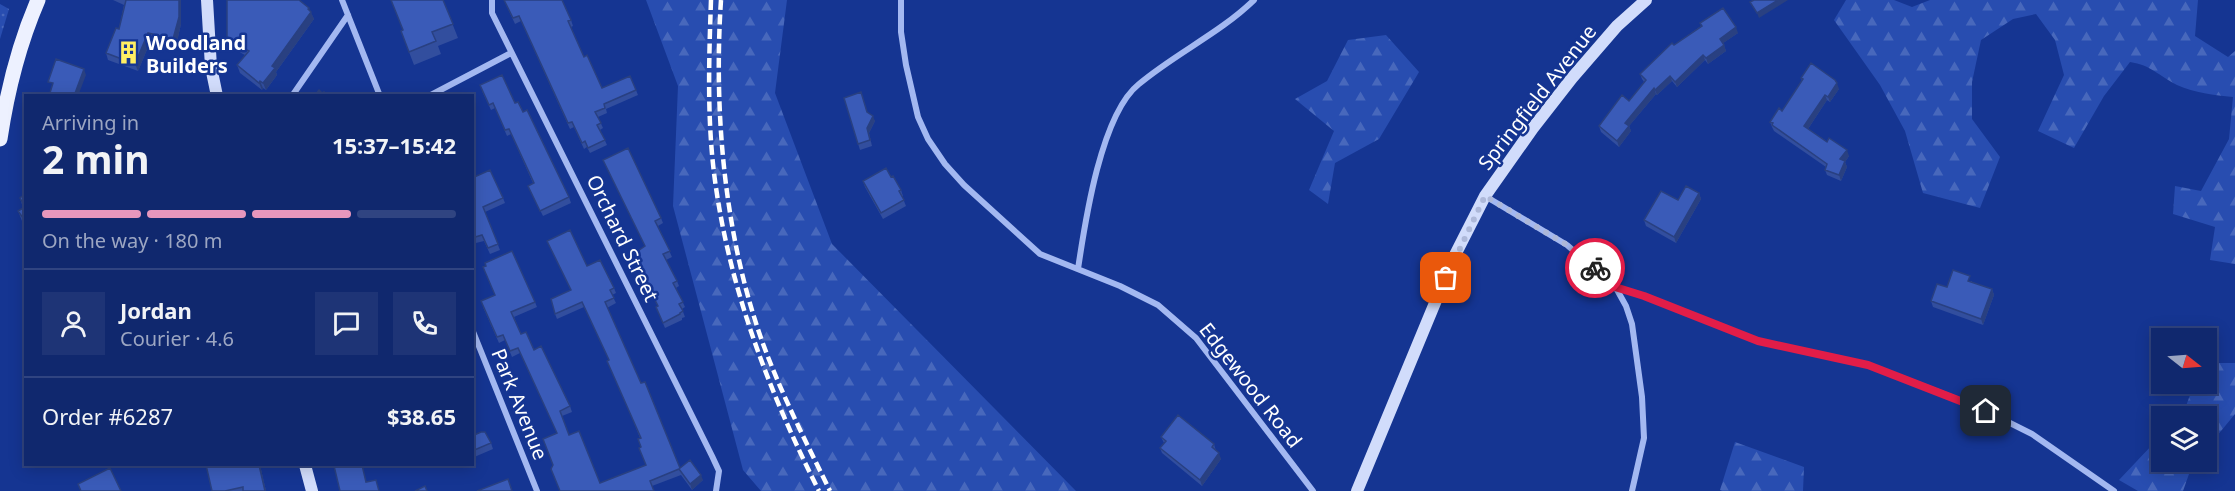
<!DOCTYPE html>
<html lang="en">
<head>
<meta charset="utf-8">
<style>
	:root { --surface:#10286e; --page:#1e3476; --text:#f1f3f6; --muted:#9ca6c2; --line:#304481; --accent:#e797bd }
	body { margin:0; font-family:"Noto Sans",sans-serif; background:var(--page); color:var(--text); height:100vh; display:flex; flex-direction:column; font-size:22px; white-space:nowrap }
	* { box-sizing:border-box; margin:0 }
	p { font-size:20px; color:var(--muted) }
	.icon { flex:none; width:33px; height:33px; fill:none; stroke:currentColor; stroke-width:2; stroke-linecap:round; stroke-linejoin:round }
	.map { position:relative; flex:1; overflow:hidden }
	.details { position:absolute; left:24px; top:94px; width:450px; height:372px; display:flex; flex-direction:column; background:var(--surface); border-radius:0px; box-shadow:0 3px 15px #0003,0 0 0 2px var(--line) }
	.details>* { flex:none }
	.needle { width:39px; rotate:107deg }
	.tools { position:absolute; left:2151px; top:328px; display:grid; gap:12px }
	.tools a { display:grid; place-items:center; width:66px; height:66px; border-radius:0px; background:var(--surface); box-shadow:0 3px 15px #0003,0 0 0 2px var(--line); font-size:30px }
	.pin { position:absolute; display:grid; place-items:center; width:51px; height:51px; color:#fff; margin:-26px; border-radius:12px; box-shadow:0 3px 9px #0006 }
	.courier { position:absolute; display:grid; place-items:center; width:60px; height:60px; margin:-30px; border:4px solid #e11d48; border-radius:50%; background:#fff; color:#222; box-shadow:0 2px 8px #0007 }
	.head em { font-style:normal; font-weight:700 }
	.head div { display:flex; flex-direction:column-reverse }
	.head { display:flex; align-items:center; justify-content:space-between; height:102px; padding:0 18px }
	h1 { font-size:39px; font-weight:700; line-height:45px }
	.bar { display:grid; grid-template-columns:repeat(4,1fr); gap:9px 6px; align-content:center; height:72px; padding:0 18px }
	.bar i { height:8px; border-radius:4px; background:var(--line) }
	.bar .active { background:var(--accent) }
	.bar p { grid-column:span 4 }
	.line { display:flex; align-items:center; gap:15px; padding:0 18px; border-top:2px solid var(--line) }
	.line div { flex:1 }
	.round { display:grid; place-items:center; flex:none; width:63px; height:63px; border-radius:0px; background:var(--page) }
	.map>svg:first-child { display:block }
	.grass { fill:url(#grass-dots) }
	.forest { fill:url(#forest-firs) }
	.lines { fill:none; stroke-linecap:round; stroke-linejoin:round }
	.minor { stroke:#a3b8f1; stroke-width:6 }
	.secondary { stroke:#d1dcfb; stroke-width:12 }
	.primary { stroke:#edf1ff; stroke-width:15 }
	.rail { stroke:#fff; stroke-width:4.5; stroke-dasharray:10 4.5; stroke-linecap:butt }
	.wall { fill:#324e9e }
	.shaded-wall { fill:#294081 }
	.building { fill:#3a5bb8; stroke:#294081; stroke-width:1.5 }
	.done { stroke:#adb8d9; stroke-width:6; stroke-dasharray:0 10.8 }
	.route { stroke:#e11d48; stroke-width:8 }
	.labels { text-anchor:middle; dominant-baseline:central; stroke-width:5; stroke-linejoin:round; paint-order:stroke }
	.poi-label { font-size:20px; font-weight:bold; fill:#fff; stroke:#153592; text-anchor:start }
	.street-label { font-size:20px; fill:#fff; stroke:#153592 }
</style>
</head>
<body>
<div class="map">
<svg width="2235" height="491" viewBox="0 0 2235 491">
	<defs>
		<pattern id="grass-dots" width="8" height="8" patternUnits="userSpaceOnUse" patternTransform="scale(1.5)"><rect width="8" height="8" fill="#284db0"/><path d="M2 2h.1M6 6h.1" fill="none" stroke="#4868bc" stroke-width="1.8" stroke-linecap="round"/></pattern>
		<pattern id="forest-firs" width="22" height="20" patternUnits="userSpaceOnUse" patternTransform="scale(1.5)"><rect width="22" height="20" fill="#284db0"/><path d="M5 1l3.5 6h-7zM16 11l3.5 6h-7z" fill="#4868bc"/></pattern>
	</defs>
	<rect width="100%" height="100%" fill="#153592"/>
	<path class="grass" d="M0,4L9,9L0,39Z"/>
	<path class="forest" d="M646,0H787L775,93L832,244L1076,491H761L743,470L673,206L678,86Z
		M1846,0H1894L1912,7L1930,0H2198L2195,36L2228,57L2235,51V264L2210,260L2215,227L2173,214L2175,186L2201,191L2229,139L2233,97C2214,95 2195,93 2177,85C2159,76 2151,65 2130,62L2104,96L2074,148L2038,131L2064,75L2055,40L2036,14L2013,19L1981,40L1972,82V119L2000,157L1980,208L1923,193L1905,131L1880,85L1834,20Z
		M1386,35L1419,72L1379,139L1335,163L1328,204L1309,190L1334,131L1295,99L1327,81L1348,40Z
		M2211,363H2235V414L2207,448L2206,417H2182L2190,395L2197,384H2206L2207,370Z
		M1735,442L1804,467L1803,491H1722L1720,490Z
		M2161,443L2162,462H2197L2189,474L2183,491H2138L2119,480L2153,444Z"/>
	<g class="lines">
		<path class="minor" d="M342,0L380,96
			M492,0V13L712,456L719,471L716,491
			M901,0V32L906,65L918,117L928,139L945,164L964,185L1040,254L1120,286L1158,305L1196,338L1313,491
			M292,96L348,15
			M429,96L511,53
			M1485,196L1567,245L1615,287L1644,296L1758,341L1868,365L1941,393L1986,411L2032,434L2114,491
			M1078,269C1085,222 1101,114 1139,84C1176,53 1220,33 1254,0
			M1616,288L1626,306L1632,324L1642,397L1644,438L1632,491
			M472,329L537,491"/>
		<path class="secondary" d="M207,0L211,67L217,96
			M305,465L312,491
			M1357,491L1454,257L1485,196L1533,128L1572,78L1617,26L1646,0"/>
		<path class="primary" d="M0,139C7,92 19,44 38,0"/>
		<path class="rail" d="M711,0C709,58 707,115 714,173C728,285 768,390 819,491
			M721,0C713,120 726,255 772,367C789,409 810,450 830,491"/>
	</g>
	<path class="wall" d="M113,0H181V24L176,46L151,40L138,71L108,60L106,53L119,29L124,5Z
		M443,0L458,38L438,46L441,54L414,65L401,31Z
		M504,0L571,20L573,26L571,27L584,57L602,88L630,76L638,95L606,109L607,113L598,117L603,128L600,130L607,145L590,153L587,147L584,149L574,127L570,129L521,21L515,24Z
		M310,11L314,19L276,72L277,75L266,90L263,88L262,90L240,73L237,65L245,55L230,47L227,40Z
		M1700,23L1738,33L1723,43L1726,51L1708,64L1705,60L1677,87L1672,81L1657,95L1656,94L1629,126L1631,131L1619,147L1601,132L1599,126L1629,101L1644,82L1642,79L1640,74L1674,45L1701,26Z
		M1801,78L1839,89L1830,102L1827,100L1808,129L1849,156L1845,162L1847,167L1841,181L1827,175L1825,170L1826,167L1774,131L1772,127L1770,122L1782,111L1802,81Z
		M482,91L515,103L523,112L569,197L571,203L543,216L528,186L533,183L511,134L507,136L495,108L491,110Z
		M844,98L867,112L875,121L869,133L872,146L860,150Z
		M603,160L661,218L663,223L658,226L672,257L666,260L677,281L679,286L676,288L685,307L682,309L685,317L682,318V320L665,328L656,307L658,306L646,284L644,278L646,277L635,253L645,246Z
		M891,177L901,190L903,196H902L906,206L883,219L865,187L863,181Z
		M472,178L503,198L505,203L485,212L500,250L490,254L484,241L472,244V219L474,218Z
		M26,193V227L22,221L18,211L23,208L20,198Z
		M1699,193L1701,199L1676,243L1646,226L1644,220L1678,200Z
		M547,241L587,266L614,288L616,293L612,295L616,303L607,308L641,383L680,468L703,480L692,490L681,475L652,486L560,491L553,465L557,433L520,353L512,357L505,340L499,343L483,307L535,302L537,307L514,317L521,334L534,350L570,406L572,412L562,416L569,435L600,483L646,465L640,438L609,360L584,307L557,319L555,314L571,291Z
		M1972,281V282L1992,289L1994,295L1983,325L1933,307L1931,301L1947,287Z
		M472,436L491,443L493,449L472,458Z
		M1161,437L1214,444L1216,451L1221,459L1202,486L1162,453L1160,448L1164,443Z
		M206,465H260L266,491H212Z"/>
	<path class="shaded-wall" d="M179,0H181V24L176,46L173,39Z
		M1778,0H1788L1759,18L1757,13Z
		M309,8L314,19L276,72L277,75L266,90L263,83L272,66Z
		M1736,27L1738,33L1722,44L1720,39Z
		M148,33L151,40L138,71L135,64Z
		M1724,45L1726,51L1708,64L1706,58Z
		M1703,55L1705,60L1677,87L1675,82Z
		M84,69L86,75L78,96H74Z
		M1670,76L1672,81L1657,95L1655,90Z
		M260,81L263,88L262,90L259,83Z
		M1837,83L1839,89L1830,102L1828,97Z
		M1654,88L1656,94L1629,126L1631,131L1619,147L1617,141L1625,123Z
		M1825,95L1827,100L1806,132L1804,126Z
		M873,116L875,121L869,133L872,146L867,128Z
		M1847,150L1849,156L1845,162L1847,167L1841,181L1839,175L1840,159Z
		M1699,193L1701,199L1676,243L1674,237Z
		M1992,289L1994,295L1983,325L1981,319Z
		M1219,453L1221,459L1202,486L1200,480Z
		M259,465H260L266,491H265Z
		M701,475L703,480L692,490L690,484Z"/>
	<path class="building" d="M126,0H179V17L173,39L148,33L135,64L106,53L116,28L119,29Z
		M227,0H299L309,8L308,9L311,12L272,66L275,68L263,83L260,81L259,83L237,65L249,51L227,40Z
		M391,0H443L453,24L432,32L436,41L409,52L401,31L403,30Z
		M504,0H562L571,20L568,21L584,57L587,55L602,88L630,76L636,90L604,104L605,108L595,112L601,123L597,125L605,140L588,148L585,141L582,143L572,122L568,123L519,16L513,18Z
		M1754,0H1778L1757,13L1750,2Z
		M1723,8L1736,27L1720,39L1724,45L1706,58L1703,55L1675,82L1670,76L1655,90L1654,88L1625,123L1629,126L1617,141L1599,126L1622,95L1629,101L1646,80L1640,74L1672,43L1674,45L1702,26L1700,23Z
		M56,59L84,69L74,96H49L53,83L48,82Z
		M1811,63L1835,80L1837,83L1828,97L1825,95L1804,126L1827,142L1829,138L1847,150L1840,159L1845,161L1839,175L1825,170L1827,164L1772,125L1773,123L1770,122L1779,108L1782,111L1803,79L1801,78Z
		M502,75L515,103L518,102L523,112L527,110L569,197L540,211L528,186L534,183L509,129L505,130L493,103L489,105L480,85Z
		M319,90L322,93L324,92L329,96H314Z
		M861,92L867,112L873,116L867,128L870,140L858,144L844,98Z
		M628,148L661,218L655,221L670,251L663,254L677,281L673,283L683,302L679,304L683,311L680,313V314L663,323L656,307L658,306L644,278L646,277L635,253L645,246L603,160Z
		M886,168L891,177L893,176L901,190L899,191L904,200L881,213L863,181Z
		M490,170L503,198L483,207L498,244L488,248L482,235L472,238V219L474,218L472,214V178Z
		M1686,186L1699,193L1674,237L1644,220L1661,191L1678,200Z
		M26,193V222L18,211L25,207L20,198Z
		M570,230L587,266L600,260L614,288L610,290L614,298L605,302L641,383L645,382L680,468L690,460L701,475L690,484L679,469L650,481L654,491H560L551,469L553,465L543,439L557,433L518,348L510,351L503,335L497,337L481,301L495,295L483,267L486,266L485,263L512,251L535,302L511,312L521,334L526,332L534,350L541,346L570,406L560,411L569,435L579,431L600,483L646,465L639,448L641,447L638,439L641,438L607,361L609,360L582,302L555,314L551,299L571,290L547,241Z
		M1953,270L1970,276L1968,281L1992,289L1981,319L1931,301L1937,284L1947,287Z
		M1178,415L1214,444L1212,447L1219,453L1200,480L1160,448L1166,441L1161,437Z
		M481,432H485L491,443L472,451V436Z
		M206,465H259L265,491H243V487L225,491H212Z
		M339,465H362L366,482L376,480L379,491H340L334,466Z
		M110,468L121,491H81L78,484Z
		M508,479L512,491H477Z
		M425,486L427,491H415Z"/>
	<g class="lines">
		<path class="done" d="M1446,278L1485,196L1567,245L1595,268"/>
		<path class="route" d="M1595,268L1615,287L1644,296L1758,341L1868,365L1986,411"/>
	</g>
	<defs>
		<symbol id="building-bare" viewBox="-9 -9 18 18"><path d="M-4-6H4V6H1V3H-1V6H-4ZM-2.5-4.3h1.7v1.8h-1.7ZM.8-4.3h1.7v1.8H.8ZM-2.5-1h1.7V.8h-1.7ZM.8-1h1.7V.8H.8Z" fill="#ffee63" stroke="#153592" stroke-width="2.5" paint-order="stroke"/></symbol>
	</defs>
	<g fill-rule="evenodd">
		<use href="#building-bare" x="112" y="36" width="33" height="33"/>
	</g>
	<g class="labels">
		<g class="poi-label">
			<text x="146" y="42">Woodland<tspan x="146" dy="23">Builders</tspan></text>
		</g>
		<g class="street-label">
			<text transform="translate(1537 97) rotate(-52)">Springfield Avenue</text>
			<text transform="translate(623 238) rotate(64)">Orchard Street</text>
			<text transform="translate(1251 385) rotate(52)">Edgewood Road</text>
			<text transform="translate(520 404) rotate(68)">Park Avenue</text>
		</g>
	</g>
</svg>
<div class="tools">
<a><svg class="needle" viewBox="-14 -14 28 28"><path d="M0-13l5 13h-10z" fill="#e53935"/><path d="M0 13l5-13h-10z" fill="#9ca6c2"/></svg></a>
<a><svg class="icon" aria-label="layers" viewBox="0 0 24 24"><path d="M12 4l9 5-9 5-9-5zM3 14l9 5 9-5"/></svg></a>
</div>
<div class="pin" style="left:1446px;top:278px;background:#ea580c"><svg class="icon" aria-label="bag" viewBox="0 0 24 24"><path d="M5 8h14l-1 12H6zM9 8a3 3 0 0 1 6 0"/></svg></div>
<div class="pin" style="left:1986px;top:411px;background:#1f2937"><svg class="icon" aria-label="home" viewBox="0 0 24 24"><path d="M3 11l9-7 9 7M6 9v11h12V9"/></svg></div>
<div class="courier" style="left:1595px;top:268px"><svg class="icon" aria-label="bike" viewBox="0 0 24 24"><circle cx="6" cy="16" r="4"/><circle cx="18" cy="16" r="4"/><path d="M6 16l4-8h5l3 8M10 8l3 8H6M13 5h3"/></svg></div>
<section class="details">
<div class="head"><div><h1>2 min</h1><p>Arriving in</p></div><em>15:37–15:42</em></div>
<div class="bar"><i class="active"></i><i class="active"></i><i class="active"></i><i></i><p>On the way · 180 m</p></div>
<div class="line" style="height:108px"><a class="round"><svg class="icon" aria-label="person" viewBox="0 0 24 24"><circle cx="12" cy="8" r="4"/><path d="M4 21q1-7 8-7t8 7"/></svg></a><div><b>Jordan</b><p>Courier · 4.6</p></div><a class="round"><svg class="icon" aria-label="chat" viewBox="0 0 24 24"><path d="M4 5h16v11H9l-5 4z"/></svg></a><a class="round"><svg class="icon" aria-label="phone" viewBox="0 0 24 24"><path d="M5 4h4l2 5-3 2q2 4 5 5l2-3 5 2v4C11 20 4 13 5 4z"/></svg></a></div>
<div class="line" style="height:78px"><div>Order #6287</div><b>$38.65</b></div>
</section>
</div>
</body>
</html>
